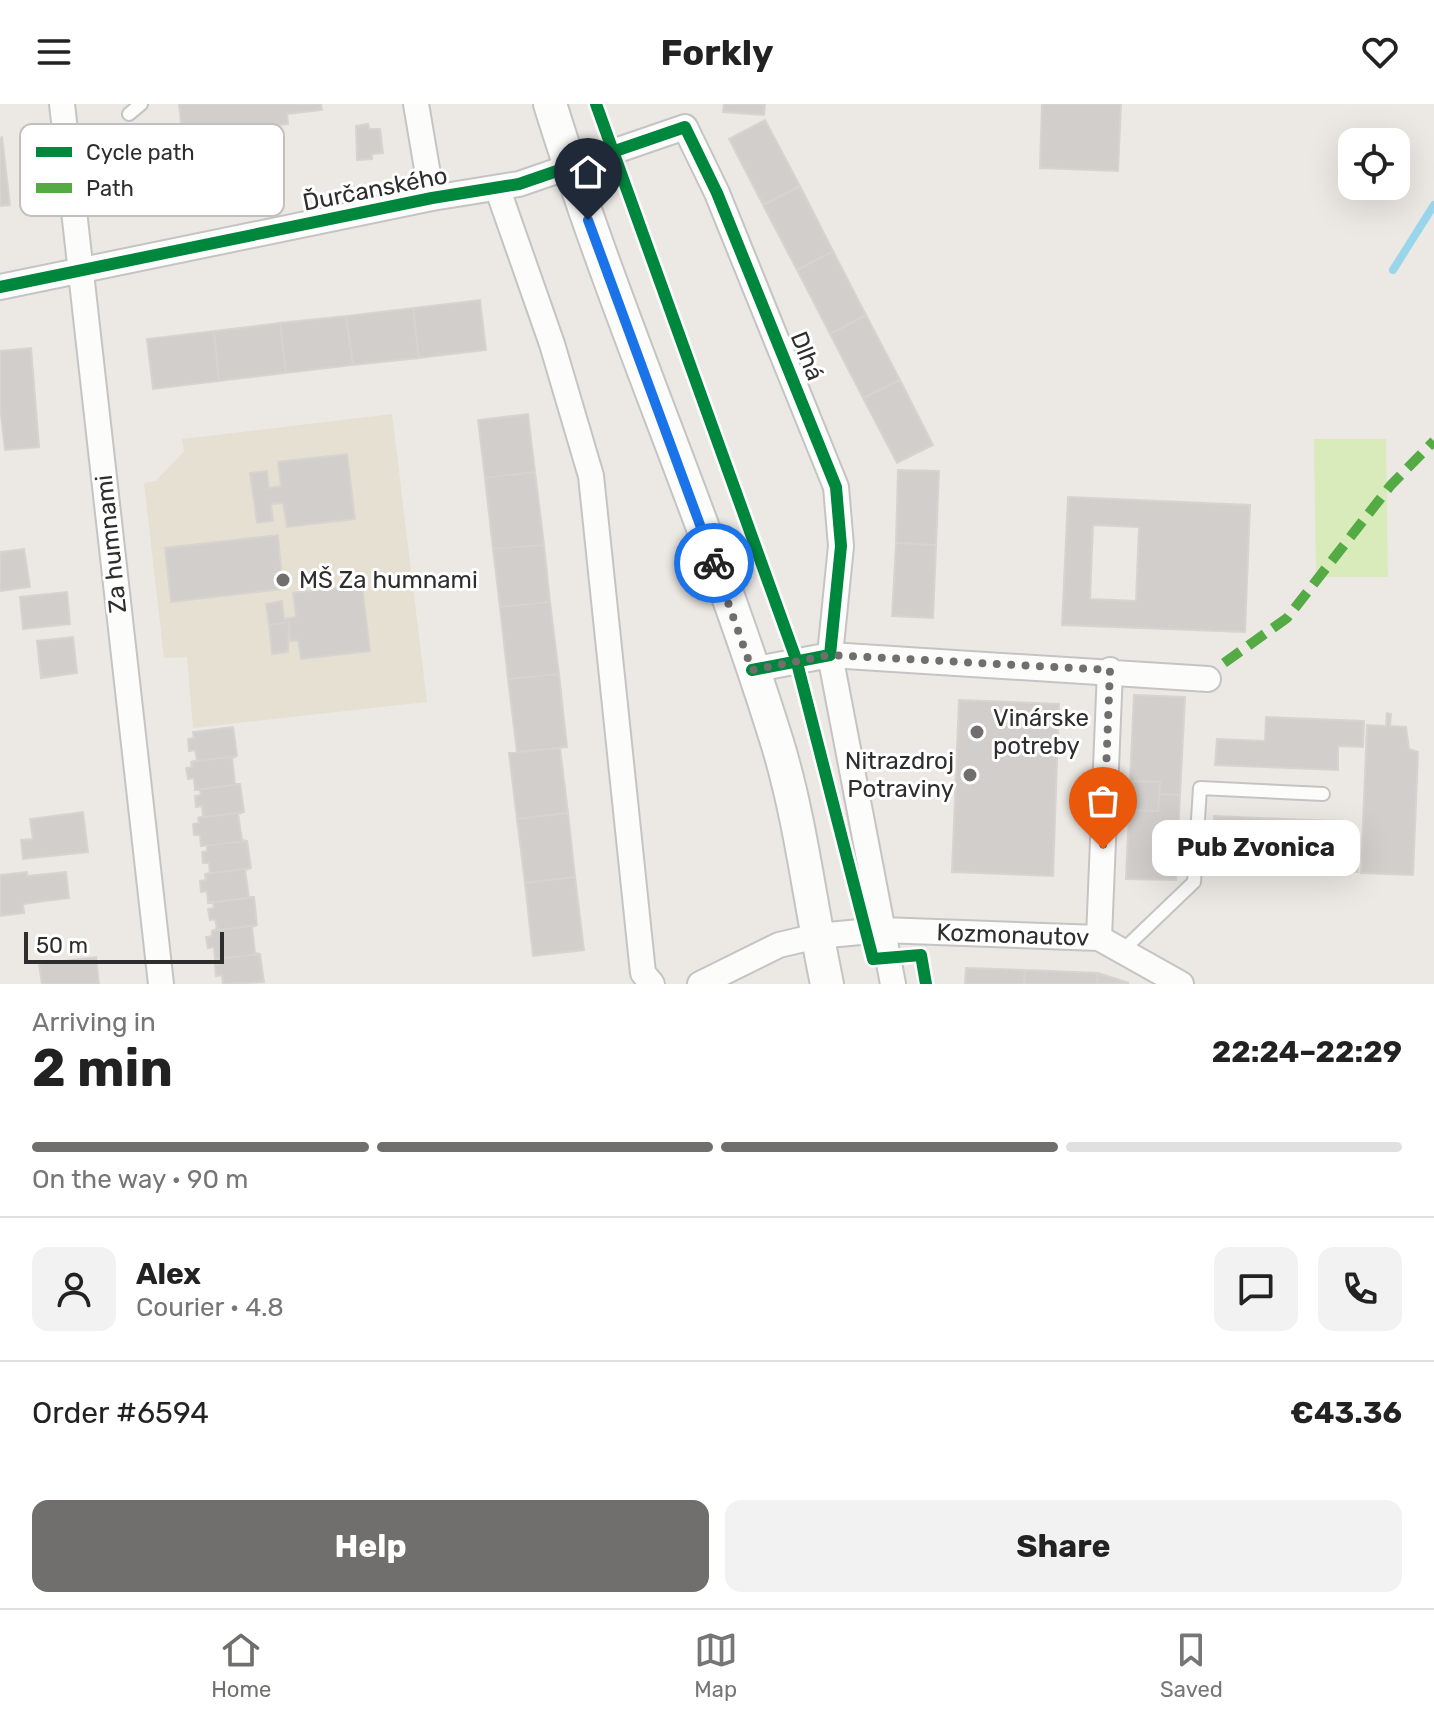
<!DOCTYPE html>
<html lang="en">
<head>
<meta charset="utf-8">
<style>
	:root { --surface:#fff; --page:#f2f2f2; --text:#222; --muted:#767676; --line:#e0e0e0; --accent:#706f6e }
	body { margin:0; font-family:Rubik,sans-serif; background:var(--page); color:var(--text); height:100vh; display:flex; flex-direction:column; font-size:30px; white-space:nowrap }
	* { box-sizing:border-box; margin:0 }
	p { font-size:26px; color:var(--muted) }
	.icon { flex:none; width:44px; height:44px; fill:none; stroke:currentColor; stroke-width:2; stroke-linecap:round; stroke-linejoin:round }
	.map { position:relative; height:880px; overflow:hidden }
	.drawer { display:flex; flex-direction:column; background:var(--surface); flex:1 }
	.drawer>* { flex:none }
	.fabs { position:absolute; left:1338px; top:24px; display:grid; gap:16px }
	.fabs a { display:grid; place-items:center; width:72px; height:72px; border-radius:16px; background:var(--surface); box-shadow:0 8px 32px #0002; font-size:40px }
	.scale { position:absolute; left:24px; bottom:20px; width:200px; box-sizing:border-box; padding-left:8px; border:4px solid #2e2e2e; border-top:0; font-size:22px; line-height:28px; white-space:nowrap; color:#2e2e2e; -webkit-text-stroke:6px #fff; paint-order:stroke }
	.pin { position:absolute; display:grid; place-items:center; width:68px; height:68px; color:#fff; margin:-82px -34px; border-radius:50% 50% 50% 0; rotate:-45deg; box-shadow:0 0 8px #0007 }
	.pin .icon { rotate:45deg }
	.courier { position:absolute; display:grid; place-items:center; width:80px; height:80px; margin:-40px; border:6px solid #1a73e8; border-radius:50%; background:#fff; color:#222; box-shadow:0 2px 10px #0007 }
	.bubble { position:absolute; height:56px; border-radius:16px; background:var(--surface); box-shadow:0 8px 32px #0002; font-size:26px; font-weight:700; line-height:56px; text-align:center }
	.summary em { font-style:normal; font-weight:700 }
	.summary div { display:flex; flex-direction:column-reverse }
	.summary { display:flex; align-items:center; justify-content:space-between; height:136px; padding:0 32px }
	h1 { font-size:52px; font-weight:700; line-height:60px }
	.bar { display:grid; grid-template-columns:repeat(4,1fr); gap:12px 8px; align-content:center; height:96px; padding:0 32px }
	.bar i { height:10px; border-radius:6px; background:var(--line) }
	.bar .on { background:var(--accent) }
	.bar p { grid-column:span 4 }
	.line { display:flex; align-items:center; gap:20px; padding:0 32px; border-top:2px solid var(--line) }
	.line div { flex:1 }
	.round { display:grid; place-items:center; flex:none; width:84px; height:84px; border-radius:16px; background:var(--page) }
	.action { display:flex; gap:16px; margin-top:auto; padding:16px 32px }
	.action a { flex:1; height:92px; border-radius:16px; background:var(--accent); color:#fff; font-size:32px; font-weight:700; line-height:92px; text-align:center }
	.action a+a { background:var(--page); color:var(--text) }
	header { display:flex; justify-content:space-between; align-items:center; height:104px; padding:0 32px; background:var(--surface); font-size:36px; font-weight:700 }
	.menu { display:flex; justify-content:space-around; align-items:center; height:112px; border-top:2px solid var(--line); background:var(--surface); font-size:22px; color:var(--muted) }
	.menu a { display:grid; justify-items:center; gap:4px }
	.menu .on { color:var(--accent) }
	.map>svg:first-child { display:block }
	.education { fill:#e6e0d3 }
	.pitch { fill:#d9eabb }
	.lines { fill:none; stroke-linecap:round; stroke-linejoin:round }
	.stream { stroke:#99d6ec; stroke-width:8 }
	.building { fill:#d1cecb; stroke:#d7d4d0; stroke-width:2; fill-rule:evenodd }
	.service-casing { stroke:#c5c4c5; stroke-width:16 }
	.minor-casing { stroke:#c5c4c5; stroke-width:28 }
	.tertiary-casing { stroke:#c5c4c5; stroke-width:36 }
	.service { stroke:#fcfcfb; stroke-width:12 }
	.minor { stroke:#fcfcfb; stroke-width:24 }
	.tertiary { stroke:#fcfcfb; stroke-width:32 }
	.quiet { stroke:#54ab44; stroke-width:10; stroke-dasharray:20 10; stroke-linecap:butt }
	.cycleway-casing { stroke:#fff; stroke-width:17 }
	.cycleway { stroke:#00873e; stroke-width:12 }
	.done { stroke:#706f6e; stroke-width:8; stroke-dasharray:0 14.4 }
	.route { stroke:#1a73e8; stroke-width:10 }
	.poi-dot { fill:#706f6e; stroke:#fff; stroke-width:3 }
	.labels { text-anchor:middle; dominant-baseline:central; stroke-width:6; stroke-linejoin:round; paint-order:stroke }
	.street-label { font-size:24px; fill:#2e2e2e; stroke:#fff }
	.poi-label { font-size:24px; fill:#2e2e2e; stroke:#fff; text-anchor:start }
	.key { fill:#fff; stroke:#c0c0c0; stroke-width:2 }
	.key-label { font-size:22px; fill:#2e2e2e }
</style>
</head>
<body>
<header><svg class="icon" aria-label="menu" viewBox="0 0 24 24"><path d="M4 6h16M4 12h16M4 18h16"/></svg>Forkly<svg class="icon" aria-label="heart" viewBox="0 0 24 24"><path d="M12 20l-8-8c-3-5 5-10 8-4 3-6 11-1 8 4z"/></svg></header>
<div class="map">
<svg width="1434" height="880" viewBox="0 0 1434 880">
	<rect width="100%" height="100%" fill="#ece8e4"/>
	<path class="education" d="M392,310L427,598L193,624L187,553L164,554L144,379L156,377L184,347L182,335Z"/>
	<path class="pitch" d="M1314,335H1386L1388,473H1316Z"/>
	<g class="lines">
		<path class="stream" d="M1393,166L1434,101"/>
	</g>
	<path class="building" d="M179,0H321L322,6L287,10L288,20L253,25L255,34L219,38L217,23L182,28Z
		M724,0H765L764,11L723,8Z
		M1042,0H1121L1118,67L1040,64Z
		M765,16L800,82L763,101L729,35Z
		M368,20L369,25H380L383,49L372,50V55L357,56L356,22Z
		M2,33L10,101L0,102V34Z
		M800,82L833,147L797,166L763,101Z
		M833,147L866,211L830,230L797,166Z
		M480,196L486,246L419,254L413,204Z
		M413,204L419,254L353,261L346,212Z
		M866,211L900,276L863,294L830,230Z
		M346,212L353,261L286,269L280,219Z
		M280,219L286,269L219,277L214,227Z
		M214,227L219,277L153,285L147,235Z
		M31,244L39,343L5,346L0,302V247Z
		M900,276L933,341L897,359L863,294Z
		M528,310L535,368L485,374L478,316Z
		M347,350L355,415L287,423L283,399L271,400L273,417L257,419L250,369L267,367L269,384L281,382L278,358Z
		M898,366L939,367L936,441L896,439Z
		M535,368L544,441L493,445L485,374Z
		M1068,393L1250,401L1245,528L1062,521ZM1093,421L1139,423L1136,497L1090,495Z
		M278,431L283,485L171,498L165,444Z
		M896,439L936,441L933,514L892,512Z
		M544,441L550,498L500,503L493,445Z
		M24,445L30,483L0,487V448Z
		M362,481L370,547L301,555L298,536L290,537L289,518L269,521L266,500L282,497L284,515L296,513L293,489Z
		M67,488L70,520L23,525L20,493Z
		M550,498L559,570L508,575L500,503Z
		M289,518L288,548L272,550L269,521Z
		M73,533L77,569L41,574L37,537Z
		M559,570L567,643L517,648L508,575Z
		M1134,591L1185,593L1180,691L1159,690L1160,678L1130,677Z
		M959,596L1059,600L1053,772L952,768Z
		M1387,609L1391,610L1390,622L1406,623L1409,645L1418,648L1413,771L1361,769L1367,621L1386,622Z
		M1266,613L1364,617L1363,643L1338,642V666L1215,661L1217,635L1265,637Z
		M233,623L237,652L191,658L197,656L195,646L189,647L188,635L194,634L193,628Z
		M560,644L568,709L517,715L509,649Z
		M237,652L232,654L235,680H240L195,686L194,674L188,675L186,664L192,663L191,658Z
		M1130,677L1160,678L1158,707L1129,706Z
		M240,680L244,708L198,714L203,712L202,702L196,703L195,692L201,691L200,686H195Z
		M1159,690L1180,691L1176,776L1126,775L1129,706L1158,707Z
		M83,708L88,748L23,755L21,736L33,735L30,715Z
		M244,708L238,710L242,736L247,737L201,742L200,731H194L193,720L199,719L198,714Z
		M568,709L575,773L525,779L517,715Z
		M1214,712L1336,717L1335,740L1359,742L1358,768L1260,764L1261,740L1213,739Z
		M247,737L251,764L205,770L210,769L209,759H203L202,748L207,747V742H201Z
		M251,764L245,766L249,793H254L208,799L207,787L201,788L200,777L206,776L205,770Z
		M27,768V772L66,768L69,794L23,800L24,809L0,812V771Z
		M575,773L584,846L533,852L525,779Z
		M254,793L257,821L212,827L217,825L215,815L210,816L208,805L214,804L213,798L208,799Z
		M257,821L252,823L255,849L260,850L215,855L214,843L208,844L206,833L212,832V827Z
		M260,850L264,878L223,880L222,871L216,872L215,861L221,860L220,855H215Z
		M96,853L99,880H42L39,860Z
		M966,864L1025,866L1024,880H965Z
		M1025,866L1098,869L1097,880H1024Z
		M1098,869L1129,879L1097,880Z"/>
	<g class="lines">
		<defs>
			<path id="service" d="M129,10L141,0
				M1123,846L1194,778L1200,684L1323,690"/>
			<path id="minor" d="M62,0L161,880
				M416,0L432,94
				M498,86L552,240L591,372L643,869L652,880
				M0,183L432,94L519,80L685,23L717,89L836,383L841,442L830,551L752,566
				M1099,834L1110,566
				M700,880L779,841L817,832L882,826L1099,834L1181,880
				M893,880L830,551L1208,575"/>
			<path id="tertiary" d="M550,0C617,216 710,422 777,638C801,716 810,800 827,880"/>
		</defs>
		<use href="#service" class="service-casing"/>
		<use href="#minor" class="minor-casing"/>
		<use href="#tertiary" class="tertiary-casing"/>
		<use href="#service" class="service"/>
		<use href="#minor" class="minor"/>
		<use href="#tertiary" class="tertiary"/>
		<path class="quiet" d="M1224,559L1287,514L1391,381L1434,337"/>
		<defs>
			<path id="cycleway" d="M596,0L796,555L873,855L921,851L926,880
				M0,183L432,94L519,80L685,23L717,89L836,383L841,442L830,551L752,566"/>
		</defs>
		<use href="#cycleway" class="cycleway-casing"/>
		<use href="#cycleway" class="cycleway"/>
	</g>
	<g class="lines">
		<path class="done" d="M714,459L752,566L830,551L1110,566L1103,745"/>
		<path class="route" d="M588,116L714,459"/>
	</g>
	<g class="poi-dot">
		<circle cx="283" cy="476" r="8"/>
		<circle cx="977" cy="628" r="8"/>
		<circle cx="970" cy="671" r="8"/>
	</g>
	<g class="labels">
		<g class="street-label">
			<text transform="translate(375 85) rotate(-11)">Ďurčanského</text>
			<text transform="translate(807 252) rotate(68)">Dlhá</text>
			<text transform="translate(111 440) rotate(-96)">Za humnami</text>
			<text transform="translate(1013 831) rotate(2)">Kozmonautov</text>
		</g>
		<g class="poi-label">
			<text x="299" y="476">MŠ Za humnami</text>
			<text x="993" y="614">Vinárske<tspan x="993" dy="28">potreby</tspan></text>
			<text x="954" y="657" text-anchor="end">Nitrazdroj<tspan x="954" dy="28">Potraviny</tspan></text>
		</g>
	</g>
	<rect x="20" y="20" width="264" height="92" rx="12" class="key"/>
	<rect x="36" y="43" width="36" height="10" fill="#00873e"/>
	<rect x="36" y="79" width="36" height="10" fill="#54ab44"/>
	<g class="key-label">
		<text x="86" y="56">Cycle path</text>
		<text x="86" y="92">Path</text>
	</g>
</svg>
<div class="fabs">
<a><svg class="icon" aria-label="locate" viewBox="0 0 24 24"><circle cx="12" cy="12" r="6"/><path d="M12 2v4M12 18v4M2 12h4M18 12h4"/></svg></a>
</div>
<div class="scale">50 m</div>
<div class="pin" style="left:1103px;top:745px;background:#ea580c"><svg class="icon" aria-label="bag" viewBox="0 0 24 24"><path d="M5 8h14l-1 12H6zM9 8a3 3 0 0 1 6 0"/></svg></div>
<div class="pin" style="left:588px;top:116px;background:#1f2937"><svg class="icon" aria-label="home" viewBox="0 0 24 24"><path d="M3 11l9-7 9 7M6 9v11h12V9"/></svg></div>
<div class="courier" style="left:714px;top:459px"><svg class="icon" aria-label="bike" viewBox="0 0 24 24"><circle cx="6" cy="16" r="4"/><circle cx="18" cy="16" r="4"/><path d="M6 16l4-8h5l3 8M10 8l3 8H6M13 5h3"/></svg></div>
<div class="bubble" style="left:1152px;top:716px;width:208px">Pub Zvonica</div>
</div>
<section class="drawer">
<div class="summary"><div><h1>2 min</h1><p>Arriving in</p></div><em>22:24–22:29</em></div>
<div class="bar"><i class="on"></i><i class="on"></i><i class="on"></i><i></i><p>On the way · 90 m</p></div>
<div class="line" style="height:144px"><a class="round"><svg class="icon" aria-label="person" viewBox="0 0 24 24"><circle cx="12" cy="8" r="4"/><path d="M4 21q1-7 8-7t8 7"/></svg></a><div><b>Alex</b><p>Courier · 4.8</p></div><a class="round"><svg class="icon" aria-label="chat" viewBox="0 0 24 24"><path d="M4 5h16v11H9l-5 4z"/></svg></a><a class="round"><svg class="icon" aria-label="phone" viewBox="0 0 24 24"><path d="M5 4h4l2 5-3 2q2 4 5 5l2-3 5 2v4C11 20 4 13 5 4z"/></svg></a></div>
<div class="line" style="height:104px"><div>Order #6594</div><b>€43.36</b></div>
<div class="action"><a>Help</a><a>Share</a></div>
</section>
<nav class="menu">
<a class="on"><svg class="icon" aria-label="home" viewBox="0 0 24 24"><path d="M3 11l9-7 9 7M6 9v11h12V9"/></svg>Home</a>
<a><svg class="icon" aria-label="map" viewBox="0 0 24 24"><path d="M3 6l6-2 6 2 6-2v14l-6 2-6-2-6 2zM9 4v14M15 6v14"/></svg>Map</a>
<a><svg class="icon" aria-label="saved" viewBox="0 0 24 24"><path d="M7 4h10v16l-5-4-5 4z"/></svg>Saved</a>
</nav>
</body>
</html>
